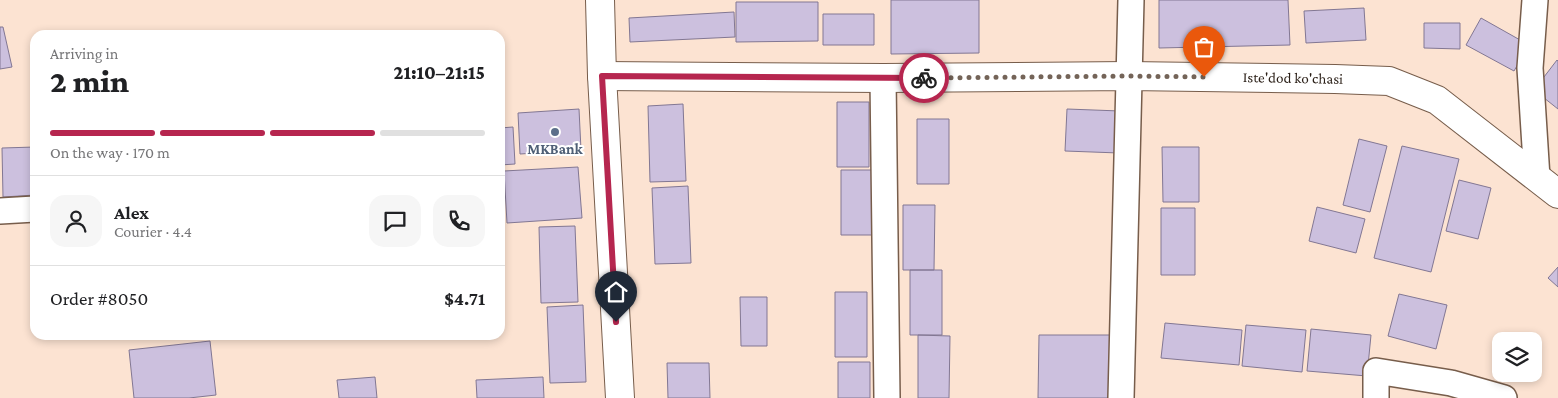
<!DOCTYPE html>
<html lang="en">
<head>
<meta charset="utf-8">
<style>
	:root { --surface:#fff; --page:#f6f6f6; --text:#202124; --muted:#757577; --line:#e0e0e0; --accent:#b6264f }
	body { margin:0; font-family:"Crimson Pro",serif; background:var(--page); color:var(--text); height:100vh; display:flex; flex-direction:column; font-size:19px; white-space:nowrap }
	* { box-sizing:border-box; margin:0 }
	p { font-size:16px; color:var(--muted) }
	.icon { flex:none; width:28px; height:28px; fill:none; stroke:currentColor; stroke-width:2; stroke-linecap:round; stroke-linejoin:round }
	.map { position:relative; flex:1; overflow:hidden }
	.panel { position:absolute; left:30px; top:30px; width:475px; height:310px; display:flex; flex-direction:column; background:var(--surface); border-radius:15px; box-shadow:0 2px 8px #0003 }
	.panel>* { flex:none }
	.controls { position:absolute; left:1492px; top:332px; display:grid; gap:10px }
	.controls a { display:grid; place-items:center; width:50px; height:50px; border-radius:10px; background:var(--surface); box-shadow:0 2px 8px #0003; font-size:25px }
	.pin { position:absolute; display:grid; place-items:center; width:42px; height:42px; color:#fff; margin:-51px -21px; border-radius:50% 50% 50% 0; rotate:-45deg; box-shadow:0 0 5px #0007 }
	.pin .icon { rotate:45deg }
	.courier { position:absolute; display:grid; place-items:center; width:50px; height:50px; margin:-25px; border:4px solid #b6264f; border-radius:50%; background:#fff; color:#222; box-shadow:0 1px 6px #0007 }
	.head em { font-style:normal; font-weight:800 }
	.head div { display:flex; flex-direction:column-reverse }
	.head { display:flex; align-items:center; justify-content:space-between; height:85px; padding:0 20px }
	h1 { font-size:32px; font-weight:800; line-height:38px }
	.bar { display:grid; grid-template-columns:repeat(4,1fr); gap:8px 5px; align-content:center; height:60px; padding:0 20px }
	.bar i { height:6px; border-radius:4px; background:var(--line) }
	.bar .on { background:var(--accent) }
	.bar p { grid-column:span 4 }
	.line { display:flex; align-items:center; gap:12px; padding:0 20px; border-top:1px solid var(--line) }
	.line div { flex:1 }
	.round { display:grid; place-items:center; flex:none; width:52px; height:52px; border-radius:15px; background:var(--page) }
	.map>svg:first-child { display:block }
	.building { fill:#ccc0de; stroke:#827793 }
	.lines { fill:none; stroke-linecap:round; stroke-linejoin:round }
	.street-casing { stroke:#775d4b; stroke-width:28 }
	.secondary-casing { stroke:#775d4b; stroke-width:30 }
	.primary-casing { stroke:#775d4b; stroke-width:30 }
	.street { stroke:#fff; stroke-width:25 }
	.secondary { stroke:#fff; stroke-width:28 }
	.primary { stroke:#fff; stroke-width:28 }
	.done { stroke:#746458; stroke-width:5; stroke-dasharray:0 9 }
	.route { stroke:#b6264f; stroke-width:6 }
	.service-dot { fill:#5c6f8a; stroke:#fff; stroke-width:2 }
	.labels { text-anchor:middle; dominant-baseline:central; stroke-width:4; stroke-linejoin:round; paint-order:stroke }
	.street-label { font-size:15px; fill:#2a1f17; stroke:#fff }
	.service-label { font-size:15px; font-weight:bold; fill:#4e5e75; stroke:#fff }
</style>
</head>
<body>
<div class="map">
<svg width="1558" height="398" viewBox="0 0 1558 398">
	<rect width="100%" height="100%" fill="#fce3d2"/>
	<path class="building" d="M891,0H979V53L891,54Z
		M1159,0H1288L1290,45L1159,48Z
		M736,2H818V41L736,42Z
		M1364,8L1366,40L1306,43L1304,11Z
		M734,12L735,37L630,42L629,18Z
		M823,14H874V45H823Z
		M1481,18L1529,45L1514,71L1466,45Z
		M1424,23H1460V49L1424,48Z
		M0,27H3L12,67L0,69Z
		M1557,60L1558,61V109L1534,90Z
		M837,102H869V167H837Z
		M683,104L686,181L650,182L648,106Z
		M579,109L581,150L520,154L518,113Z
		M1067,109L1120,111L1119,153L1065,151Z
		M917,119H949V184H917Z
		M513,127L515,164L500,165V128Z
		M1359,139L1387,146L1370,212L1343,205Z
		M1402,146L1459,159L1431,272L1374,258Z
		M35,147V195L3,197L2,148Z
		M1162,147H1199V202H1163Z
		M578,167L582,218L507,223L504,171Z
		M841,170H873V235H841Z
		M1459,180L1491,188L1478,239L1446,231Z
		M688,186L691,263L655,264L652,188Z
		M903,205H935L934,270H903Z
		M1317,207L1365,219L1356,253L1309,241Z
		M1161,208H1195V275H1161Z
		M575,226L578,302L541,303L539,227Z
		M1558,267V287L1548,278Z
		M910,270H942V335H910Z
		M835,292H867V357H835Z
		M1399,294L1447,305L1436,349L1388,336Z
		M740,297H767V346H741Z
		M583,305L586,382L550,383L547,307Z
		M1165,323L1242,330L1239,365L1161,358Z
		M1246,325L1306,330L1302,372L1242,366Z
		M1311,329L1371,335L1367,376L1307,371Z
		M918,335L950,336L949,398H918Z
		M1039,335H1110V398H1038Z
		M210,341L216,395L189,398H134L129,350Z
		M838,362H870V398H838Z
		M667,363H709L710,398H668Z
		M375,377L377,398H339L337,380Z
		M543,377L544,398H477L476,380Z"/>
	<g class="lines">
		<defs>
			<path id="street" d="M1535,0L1530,68L1537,178
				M883,78L887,398
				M0,211L35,209
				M1121,398L1131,0
				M1376,398V371L1451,383L1504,398"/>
			<path id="secondary" d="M602,76L883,78L1129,76L1335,79L1389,81L1437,100L1558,194"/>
			<path id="primary" d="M600,0L602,76L620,398"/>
		</defs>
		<use href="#street" class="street-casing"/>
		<use href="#secondary" class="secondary-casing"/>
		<use href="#primary" class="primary-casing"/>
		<use href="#street" class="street"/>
		<use href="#secondary" class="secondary"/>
		<use href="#primary" class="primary"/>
	</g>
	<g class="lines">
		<path class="done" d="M924,78L1130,76L1204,77"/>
		<path class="route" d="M616,322L602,76L924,78"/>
	</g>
	<circle class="service-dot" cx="555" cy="132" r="5"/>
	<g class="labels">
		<g class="street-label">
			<text transform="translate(1293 78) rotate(1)">Iste'dod ko'chasi</text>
		</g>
		<g class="service-label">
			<text x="555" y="149">MKBank</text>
		</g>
	</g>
</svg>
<div class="controls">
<a><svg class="icon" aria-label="layers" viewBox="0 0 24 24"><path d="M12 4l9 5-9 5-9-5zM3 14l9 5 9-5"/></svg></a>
</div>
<div class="pin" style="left:1204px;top:77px;background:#ea580c"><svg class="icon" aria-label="bag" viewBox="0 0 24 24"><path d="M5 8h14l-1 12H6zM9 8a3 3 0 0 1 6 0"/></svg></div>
<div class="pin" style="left:616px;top:322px;background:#1f2937"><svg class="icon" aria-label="home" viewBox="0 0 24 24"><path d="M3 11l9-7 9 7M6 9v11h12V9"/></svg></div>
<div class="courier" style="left:924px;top:78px"><svg class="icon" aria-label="bike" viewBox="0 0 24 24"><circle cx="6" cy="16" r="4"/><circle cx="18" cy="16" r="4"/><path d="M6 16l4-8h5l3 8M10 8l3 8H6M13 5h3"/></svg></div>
<section class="panel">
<div class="head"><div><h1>2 min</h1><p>Arriving in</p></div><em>21:10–21:15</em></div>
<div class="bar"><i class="on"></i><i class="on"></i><i class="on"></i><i></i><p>On the way · 170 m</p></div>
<div class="line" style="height:90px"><a class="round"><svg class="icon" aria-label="person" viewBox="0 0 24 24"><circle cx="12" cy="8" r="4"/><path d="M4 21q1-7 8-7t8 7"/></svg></a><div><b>Alex</b><p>Courier · 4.4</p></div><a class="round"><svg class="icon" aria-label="chat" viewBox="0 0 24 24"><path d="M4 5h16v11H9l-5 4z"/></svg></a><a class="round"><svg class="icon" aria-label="phone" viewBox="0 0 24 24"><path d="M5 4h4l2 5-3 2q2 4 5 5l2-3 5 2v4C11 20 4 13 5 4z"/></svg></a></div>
<div class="line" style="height:65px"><div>Order #8050</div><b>$4.71</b></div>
</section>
</div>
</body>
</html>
